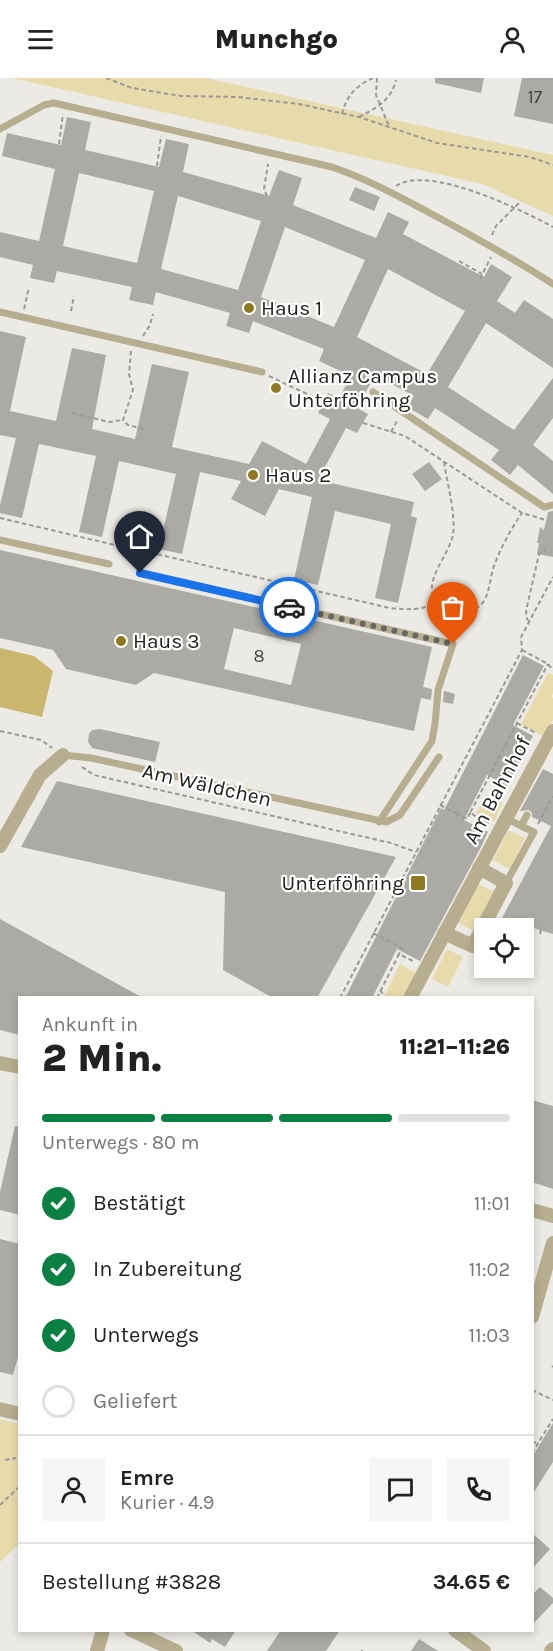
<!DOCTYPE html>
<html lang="de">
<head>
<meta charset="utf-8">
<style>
	:root { --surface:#fff; --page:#f6f6f6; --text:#222; --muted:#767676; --line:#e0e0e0; --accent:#0b8043 }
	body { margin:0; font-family:Karla,sans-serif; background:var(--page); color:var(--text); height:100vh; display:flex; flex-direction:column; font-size:22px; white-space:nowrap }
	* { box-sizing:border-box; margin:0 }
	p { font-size:20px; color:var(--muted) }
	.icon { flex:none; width:33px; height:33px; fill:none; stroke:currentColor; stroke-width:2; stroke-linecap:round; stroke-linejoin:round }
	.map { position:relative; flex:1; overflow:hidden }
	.drawer { position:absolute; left:18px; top:918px; width:516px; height:636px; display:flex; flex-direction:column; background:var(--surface); border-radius:0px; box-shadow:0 3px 9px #0003 }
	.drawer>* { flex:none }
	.controls { position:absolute; left:474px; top:840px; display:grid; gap:12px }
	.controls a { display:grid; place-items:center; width:60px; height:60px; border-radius:0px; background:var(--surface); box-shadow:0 3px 9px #0003; font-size:30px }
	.pin { position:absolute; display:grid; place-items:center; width:51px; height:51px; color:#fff; margin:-62px -26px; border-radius:50% 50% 50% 0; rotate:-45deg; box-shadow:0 0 6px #0007 }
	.pin .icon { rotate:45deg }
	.courier { position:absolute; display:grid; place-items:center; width:60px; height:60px; margin:-30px; border:4px solid #1a73e8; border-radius:50%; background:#fff; color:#222; box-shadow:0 2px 8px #0007 }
	.headline em { font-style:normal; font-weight:800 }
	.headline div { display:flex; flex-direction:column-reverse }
	.headline { display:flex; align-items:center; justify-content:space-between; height:102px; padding:0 24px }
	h1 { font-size:39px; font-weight:800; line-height:45px }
	.bar { display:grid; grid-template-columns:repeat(4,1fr); gap:9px 6px; align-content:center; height:72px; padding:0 24px }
	.bar i { height:8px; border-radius:4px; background:var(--line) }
	.bar .on { background:var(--accent) }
	.bar p { grid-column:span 4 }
	.line { display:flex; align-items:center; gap:15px; padding:0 24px; border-top:2px solid var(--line) }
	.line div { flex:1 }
	.round { display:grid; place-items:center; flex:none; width:63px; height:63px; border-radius:0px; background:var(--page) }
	ol { padding:0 24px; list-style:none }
	li { display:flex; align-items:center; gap:18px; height:66px }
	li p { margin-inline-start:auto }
	li .icon { padding:6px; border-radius:50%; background:var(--accent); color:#fff; stroke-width:4 }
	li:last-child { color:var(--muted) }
	li i { width:33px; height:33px; border:3px solid var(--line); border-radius:50% }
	header { display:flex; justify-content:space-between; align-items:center; height:78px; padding:0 24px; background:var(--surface); font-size:27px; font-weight:800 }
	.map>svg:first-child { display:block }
	.green { fill:#e8dbab }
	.forest { fill:#cab66c }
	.building { fill:#acaaa4; fill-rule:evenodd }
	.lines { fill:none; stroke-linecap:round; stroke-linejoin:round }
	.path { stroke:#9b9995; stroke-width:2; stroke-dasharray:4.5 3; stroke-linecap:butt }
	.service { stroke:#b7ae8f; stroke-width:7 }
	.minor { stroke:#b7ae8f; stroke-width:14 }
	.done { stroke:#686764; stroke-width:6; stroke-dasharray:0 10.8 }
	.route { stroke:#1a73e8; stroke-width:8 }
	.poi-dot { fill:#8e791e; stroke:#fff; stroke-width:2 }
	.labels { text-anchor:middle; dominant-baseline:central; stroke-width:4.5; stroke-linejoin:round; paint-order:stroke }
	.number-label { font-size:18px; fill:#444340 }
	.poi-label { font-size:21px; fill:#21211f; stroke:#fff; text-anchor:start }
	.street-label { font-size:21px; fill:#21211f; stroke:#fff }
</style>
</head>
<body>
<header><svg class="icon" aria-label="menu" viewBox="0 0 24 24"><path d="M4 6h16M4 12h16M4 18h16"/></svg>Munchgo<svg class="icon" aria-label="person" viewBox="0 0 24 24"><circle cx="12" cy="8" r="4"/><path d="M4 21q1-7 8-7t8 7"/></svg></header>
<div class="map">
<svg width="553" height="1573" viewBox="0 0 553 1573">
	<rect width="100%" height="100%" fill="#eceae4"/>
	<path class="green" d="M12,0H206L553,77V138L482,106Z
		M548,595L553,597V615L551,619L553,620V642L544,659L521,646Z
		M486,716L503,725L494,744L476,735Z
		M509,752L525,760L510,791L493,782Z
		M478,806L495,814L475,853L458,845Z
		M447,871L463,879L448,909L432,901Z
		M400,886L416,895L403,919L383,920Z
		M0,1341L19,1346L20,1469L17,1468L0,1484Z"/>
	<path class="forest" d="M0,570L34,578L53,593L42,639L0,629Z"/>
	<path class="building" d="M435,0H484L481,15L435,5Z
		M522,0H553V46L514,38Z
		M67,39L91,44L85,72L159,89L166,61L189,66L183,94L269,118L279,92L302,100L293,127L376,160L388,134L409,144L403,156L484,199L491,186L512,199L497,223L515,235L524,222L553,241V290L486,245L448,309L514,352L553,300V340L533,367L553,383V416L518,387L510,397L491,382L499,372L435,330L428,341L407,329L414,318L375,297L357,330L368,336L357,355L346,350L318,402L414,424L411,438L417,440L398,525L375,520L391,446L335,433L318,507L294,502L312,419L279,411L265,438L231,421L241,403L200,394L182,476L159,471L176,396L119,383L102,459L79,454L96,378L39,366L22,440L0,435V427L16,360L0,357V253L26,259L10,333L56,343L72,270L106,277L92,351L135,361L152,286L189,294L172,369L249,386L262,363L306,386L330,341L318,335L328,315L339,320L351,298L319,283L324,271L253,243L249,255L226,248L230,235L156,214L153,227L129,222L132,209L57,193L54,205L30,200L33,187L0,179V154L39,163L55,91L2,78L7,55L61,67ZM79,95L154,113L137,185L63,168ZM178,118L261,143L238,212L161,191ZM285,149L365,182L334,249L261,219ZM388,191L465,233L427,296L357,259Z
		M355,109L380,119L374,133L349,122Z
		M429,384L442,401L425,413L412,396Z
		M553,433V479L537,476L539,465H537L540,449L544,452L548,434Z
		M130,453L141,456L136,476L125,474Z
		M0,472L432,569L423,609L432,611L431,622L421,620L414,653L154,595L136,607L66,591L53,572L0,560ZM234,550L301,566L291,607L224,591Z
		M523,577L544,588L513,647L533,658L507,708L487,697L464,742L488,754L481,769L420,883L397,871L372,920H345L441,730L444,732Z
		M444,613L455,616L453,626L443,624Z
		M100,651L160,664L155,684L92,670L88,664L89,656L92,652Z
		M543,691L553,696V856L502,840L551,748L532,739V735L529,732L520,733Z
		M57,703L396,779L317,920H273L223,892L225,814L21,769Z
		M0,841L143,920H20V957L0,952Z
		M532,1022L553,1028V1111L532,1104Z
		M15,1048L20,1049V1137L0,1132V1114Z
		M0,1161L20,1166V1271L13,1297L0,1294Z
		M553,1345V1384L532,1417V1379Z
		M532,1455L550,1471L532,1491Z
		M540,1509L553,1520V1525L532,1547V1517Z
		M191,1552H236L225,1569L212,1561L210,1565Z
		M281,1552H340L326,1573H267Z
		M419,1561L438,1573H411Z"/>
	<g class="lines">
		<path class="path" d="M106,0L132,10L181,18L238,19L299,26L359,39L437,65L530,79L553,87
			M377,0L376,17L389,48
			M342,36C346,18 357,7 373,0
			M359,39C376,30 391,23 396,2
			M59,66L63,36
			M157,88L161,58
			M396,108C428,86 522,132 553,149
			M267,118L264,111L268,86
			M492,157L496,148L521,123
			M459,183L482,196
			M480,201L491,179
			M24,231L29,209
			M71,233L74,218
			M143,258L150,247L153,236
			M131,273L129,296L133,312L123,342L128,347L147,352
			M269,298L324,324
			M377,306L381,300
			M72,335L109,344L123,342
			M363,345L405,358L522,435L546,442
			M391,354L398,341
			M444,384C447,405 456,436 453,457C449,475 430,496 432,513C435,535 473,541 484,523C490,513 490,499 494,488C501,469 511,451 522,435
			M0,440L119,468
			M143,473L390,530C408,532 421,532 437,525
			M529,543L527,541L526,533L539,476L546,472
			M522,572L548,586L553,592
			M517,645L536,655
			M0,653L41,662L52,670
			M82,689L94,697L391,765L416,774
			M440,727L458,736
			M457,738L458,736L467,741L470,735L466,733
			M489,745L470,735L548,586
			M538,746L553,718
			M373,855L402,870L399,876
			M540,856L541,852
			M380,912L386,920
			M340,920L522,572L521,559L553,499
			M377,920L399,876L415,884
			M552,1288L553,1289
			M532,1312L553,1322
			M532,1363L538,1366
			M532,1375L553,1341
			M5,1382L16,1380
			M0,1427L20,1408
			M532,1444V1445
			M362,1573V1572"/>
		<path class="service" d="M0,51L44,27L54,25L332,89C367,101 396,117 428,134C471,157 513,180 553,206
			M0,234L262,294
			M373,314L544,429L553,427
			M0,462L109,486
			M140,495L453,566L438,612L435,646L432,663L379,744
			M63,677L91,680L386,744L400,737L439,679
			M506,740L521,748L527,737
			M506,805L534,754L521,748"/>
		<path class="minor" d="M0,768L40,697L63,677
			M444,855L473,868L506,805L479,790
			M410,920L553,653
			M0,985L20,989
			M532,1132L553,1138
			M532,1239L553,1165
			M0,1331L20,1336
			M131,1552L176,1573
			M455,1552L484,1573
			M97,1573L103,1552
			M551,1573L553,1571"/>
	</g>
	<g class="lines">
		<path class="done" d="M289,529L453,566"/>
		<path class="route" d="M140,495L289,529"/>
	</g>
	<g class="poi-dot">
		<circle cx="249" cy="230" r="6"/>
		<circle cx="276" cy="310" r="6"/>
		<circle cx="253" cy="397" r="6"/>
		<circle cx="121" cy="563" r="6"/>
		<rect x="410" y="797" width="16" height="16" rx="3"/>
	</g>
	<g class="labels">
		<g class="number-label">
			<text x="535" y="19">17</text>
			<text x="259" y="578">8</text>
		</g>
		<g class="poi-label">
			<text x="261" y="230">Haus 1</text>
			<text x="288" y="298">Allianz Campus<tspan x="288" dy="24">Unterföhring</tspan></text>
			<text x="265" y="397">Haus 2</text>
			<text x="133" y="563">Haus 3</text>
			<text x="404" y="805" text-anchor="end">Unterföhring</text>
		</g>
		<g class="street-label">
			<text transform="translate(207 707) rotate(13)">Am Wäldchen</text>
			<text transform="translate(497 712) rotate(-62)">Am Bahnhof</text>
		</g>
	</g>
</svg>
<div class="controls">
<a><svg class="icon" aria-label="locate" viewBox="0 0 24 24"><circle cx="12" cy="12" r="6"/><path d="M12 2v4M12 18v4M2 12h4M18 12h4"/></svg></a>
</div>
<div class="pin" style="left:453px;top:566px;background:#ea580c"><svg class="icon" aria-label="bag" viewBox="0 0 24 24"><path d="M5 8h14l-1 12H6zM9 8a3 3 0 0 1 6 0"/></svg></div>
<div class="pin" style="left:140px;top:495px;background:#1f2937"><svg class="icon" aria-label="home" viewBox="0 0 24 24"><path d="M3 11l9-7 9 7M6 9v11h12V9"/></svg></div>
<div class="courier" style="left:289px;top:529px"><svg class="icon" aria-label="car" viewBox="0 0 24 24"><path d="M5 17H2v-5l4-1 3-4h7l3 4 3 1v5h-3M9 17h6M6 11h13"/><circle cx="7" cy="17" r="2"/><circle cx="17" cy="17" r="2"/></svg></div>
<section class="drawer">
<div class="headline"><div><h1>2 Min.</h1><p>Ankunft in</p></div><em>11:21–11:26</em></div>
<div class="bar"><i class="on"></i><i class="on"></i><i class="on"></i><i></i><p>Unterwegs · 80 m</p></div>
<ol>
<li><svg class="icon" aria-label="check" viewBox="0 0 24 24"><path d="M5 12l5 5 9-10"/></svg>Bestätigt<p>11:01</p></li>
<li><svg class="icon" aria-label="check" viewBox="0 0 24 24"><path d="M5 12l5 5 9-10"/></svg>In Zubereitung<p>11:02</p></li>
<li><svg class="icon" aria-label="check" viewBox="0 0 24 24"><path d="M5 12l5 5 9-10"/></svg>Unterwegs<p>11:03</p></li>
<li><i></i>Geliefert</li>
</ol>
<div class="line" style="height:108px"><a class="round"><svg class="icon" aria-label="person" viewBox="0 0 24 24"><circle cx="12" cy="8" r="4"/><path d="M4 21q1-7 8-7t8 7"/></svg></a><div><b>Emre</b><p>Kurier · 4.9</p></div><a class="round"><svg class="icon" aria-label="chat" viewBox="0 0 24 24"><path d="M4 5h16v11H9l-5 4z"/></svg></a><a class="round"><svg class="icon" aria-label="phone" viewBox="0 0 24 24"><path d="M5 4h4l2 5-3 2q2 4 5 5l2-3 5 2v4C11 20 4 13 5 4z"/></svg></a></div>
<div class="line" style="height:78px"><div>Bestellung #3828</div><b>34.65 €</b></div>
</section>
</div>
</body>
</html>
